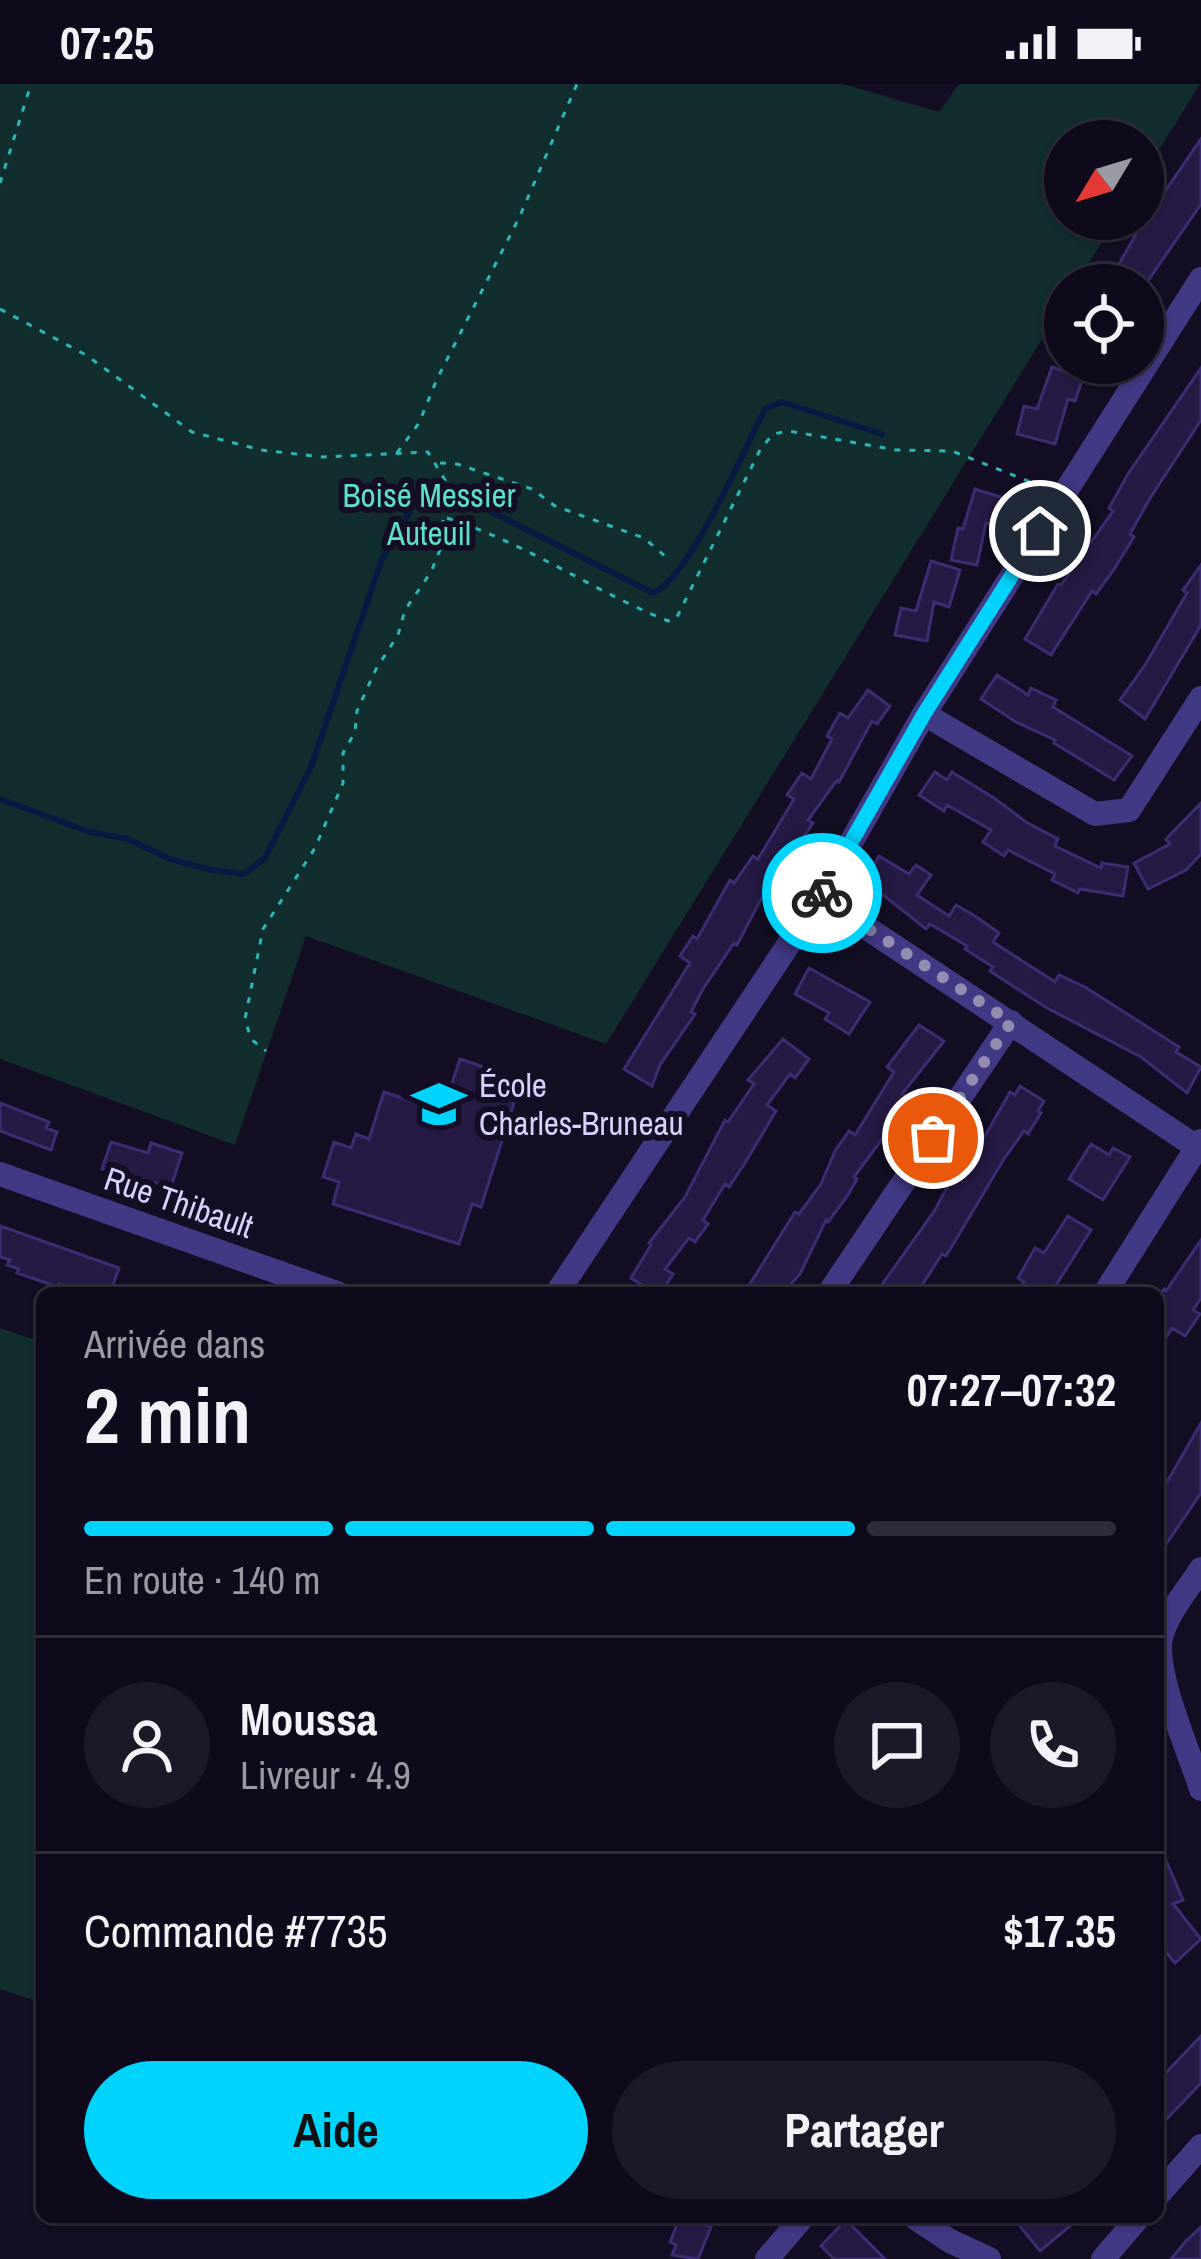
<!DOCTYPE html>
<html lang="fr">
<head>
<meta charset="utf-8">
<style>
	:root { --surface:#0e0a1b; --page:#1c1828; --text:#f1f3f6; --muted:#9b9aa3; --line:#2e2b3a; --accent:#00d3fc }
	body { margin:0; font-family:"Archivo Narrow",sans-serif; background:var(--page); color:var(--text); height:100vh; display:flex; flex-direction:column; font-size:45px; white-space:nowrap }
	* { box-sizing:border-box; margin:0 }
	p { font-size:39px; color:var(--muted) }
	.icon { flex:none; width:66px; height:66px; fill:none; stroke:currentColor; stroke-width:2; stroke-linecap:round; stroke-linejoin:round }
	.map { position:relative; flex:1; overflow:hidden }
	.panel { position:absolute; left:36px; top:1203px; width:1128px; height:936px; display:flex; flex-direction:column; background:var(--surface); border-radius:18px; box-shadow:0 3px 9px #0004,0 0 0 3px var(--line) }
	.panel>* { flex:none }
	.needle { width:78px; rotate:232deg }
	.controls { position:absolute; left:1044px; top:36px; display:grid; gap:24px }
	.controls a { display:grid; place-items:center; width:120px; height:120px; border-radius:50%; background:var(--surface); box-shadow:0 3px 9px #0004,0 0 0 3px var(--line); font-size:60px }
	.pin { position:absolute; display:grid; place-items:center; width:102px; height:102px; color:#fff; margin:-51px; border:6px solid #fff; border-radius:50%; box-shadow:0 3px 12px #0007 }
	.courier { position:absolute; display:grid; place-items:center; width:120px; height:120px; margin:-60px; border:9px solid #00d3fc; border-radius:50%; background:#fff; color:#222; box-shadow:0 3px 15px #0007 }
	.summary em { font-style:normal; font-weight:700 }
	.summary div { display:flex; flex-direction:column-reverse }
	.summary { display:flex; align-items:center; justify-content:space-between; height:204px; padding:0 48px }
	h1 { font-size:78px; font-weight:700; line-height:90px }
	.bar { display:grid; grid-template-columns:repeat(4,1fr); gap:18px 12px; align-content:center; height:144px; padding:0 48px }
	.bar i { height:15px; border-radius:9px; background:var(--line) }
	.bar .current { background:var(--accent) }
	.bar p { grid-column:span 4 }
	.line { display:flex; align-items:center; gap:30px; padding:0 48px; border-top:3px solid var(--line) }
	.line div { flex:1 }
	.round { display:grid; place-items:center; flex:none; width:126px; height:126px; border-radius:63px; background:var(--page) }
	.primary-button { display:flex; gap:24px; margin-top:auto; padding:24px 48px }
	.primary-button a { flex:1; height:138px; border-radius:72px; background:var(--accent); color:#111; font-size:48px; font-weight:700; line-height:138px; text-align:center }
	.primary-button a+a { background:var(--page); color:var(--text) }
	.status { display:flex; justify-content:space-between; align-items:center; height:84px; padding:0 60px; background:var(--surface); direction:ltr }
	.status svg { height:33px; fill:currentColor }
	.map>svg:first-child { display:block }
	.green { fill:#112d2e }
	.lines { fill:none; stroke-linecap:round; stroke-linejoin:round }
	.stream { stroke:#091a42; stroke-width:6 }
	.building { fill:#261a45; stroke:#3e2c72; stroke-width:3 }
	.path { stroke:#2db6b7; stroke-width:3; stroke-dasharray:6 9; stroke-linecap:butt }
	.minor { stroke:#403984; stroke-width:24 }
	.done { stroke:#948db2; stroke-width:12; stroke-dasharray:0 21.6 }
	.route { stroke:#00d3fc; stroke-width:15 }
	.labels { text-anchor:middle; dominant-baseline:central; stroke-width:12; stroke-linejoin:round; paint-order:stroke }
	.park-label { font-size:33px; fill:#5ce1c8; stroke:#130e24 }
	.poi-label { font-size:33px; fill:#dad1ff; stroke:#130e24; text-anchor:start }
	.street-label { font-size:33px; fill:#dad1ff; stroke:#130e24 }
</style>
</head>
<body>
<div class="status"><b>07:25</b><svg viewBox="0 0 49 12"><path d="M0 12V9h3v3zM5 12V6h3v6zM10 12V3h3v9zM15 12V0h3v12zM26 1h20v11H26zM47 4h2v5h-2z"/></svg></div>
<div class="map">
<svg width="1201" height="2175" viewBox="0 0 1201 2175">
	<rect width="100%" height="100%" fill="#130e24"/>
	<path class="green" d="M0,0H843L939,28L959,0H1200L1143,92V57H1065V135H1116L1075,201H1065V218L606,960L306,852L235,1061L0,975Z
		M0,1244L42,1258V1919L0,1905Z"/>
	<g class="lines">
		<path class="stream" d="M0,715L90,748L128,755L170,775L211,786L244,790L265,774L311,683L382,475L416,417L430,408L474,419L653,509C690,494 744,365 765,325L782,318L882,350"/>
	</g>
	<path class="building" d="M1201,55V120L1145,201H1116L1122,192L1115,187L1139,145Z
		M1052,283L1083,294L1075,317L1068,315L1055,360L1017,350L1024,322L1037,325Z
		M1201,284V336L1149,416L1130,450L1134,453L1113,487L1096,510L1092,507L1051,571L1025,555L1058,500L1061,501L1113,427L1109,424L1128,390Z
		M975,405L1007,415L999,443L986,439L977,481L951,476L958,444L963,445Z
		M931,477L960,486L949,523L934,518L927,557L895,551L901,524L916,527Z
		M1201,481V541L1145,635L1120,616L1145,581L1187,509L1183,506Z
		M997,591L1028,611L1031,604L1056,616L1053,623L1132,672L1114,696L1054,659L1055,656L1016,638L981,615Z
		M868,606L890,622L877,640L872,637L839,698L837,696L808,736L813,739L760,817L737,861L734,859L703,905L691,928L695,930L660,981L652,1002L624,985L690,879L680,872L693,852L697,855L730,796L734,799L753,772L758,775L794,715L787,711L802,689L811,695L832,655L827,652L840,629L848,634Z
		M935,688L947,696L952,688L994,714L1026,738L1058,755L1055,762L1101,784L1102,779L1128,783L1123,812L1080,805L1078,809L1052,796L1055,790L1008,766L1004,772L983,758L991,746L947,721L944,727L919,711Z
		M1201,719V770L1186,786L1148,805L1134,779L1170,760L1166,755Z
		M879,772L909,790L916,781L931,791L917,811L949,832L956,821L975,832L999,849L993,858L1055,898L1059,891L1085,903L1179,963L1176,968L1201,983L1187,1009L1141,973L1047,924L990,887L993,883L965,865L967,862L930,840L926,845L882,810L862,801Z
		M809,884L870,918L849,950L825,935L829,929L795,910Z
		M919,941L944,957L902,1010L911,1016L854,1093L857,1095L848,1111L828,1138L826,1136L800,1190L783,1209H749L754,1202L750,1200L795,1128L799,1130L821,1100L835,1067L849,1047L855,1051L894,988L887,983Z
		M783,955L809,975L795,994L790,990L767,1021L776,1027L745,1079L729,1103L725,1100L703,1136L708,1140L695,1158L689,1154L665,1185L673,1190L661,1209H655L631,1194L651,1161L649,1159L685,1113L725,1036L728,1038L754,1000L748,996Z
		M460,975L481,982L478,994L518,1006L481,1123L472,1120L459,1160L333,1120L339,1098L323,1093L334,1058L351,1064L356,1050L369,1055L384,1008L443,1027Z
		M1020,1002L1044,1017L1038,1027L1041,1029L1028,1050L1024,1047L1004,1075L946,1172L942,1170L917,1209H876L935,1126L965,1069L973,1073L1010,1008L1015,1011Z
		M0,1019L49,1038L46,1044L57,1048L51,1066L0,1047Z
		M111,1058L148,1069L151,1059L182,1069L171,1103L102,1085Z
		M1091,1060L1109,1071L1113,1064L1130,1073L1103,1116L1069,1095Z
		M1068,1132L1091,1146L1051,1209H1016L1024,1198L1018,1194L1035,1164L1044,1169Z
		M0,1142L119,1184L110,1209H90L59,1200L58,1203L17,1189L19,1185L7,1181L10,1176L0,1173Z
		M1201,1156V1214L1193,1226L1200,1230L1185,1252L1172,1244L1158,1267V1213L1164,1205L1166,1207Z
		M1201,1339V1409L1158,1472V1422L1164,1413L1160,1410Z
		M1158,1758L1183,1816L1173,1820L1201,1855L1175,1879L1158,1858Z
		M1201,1952V1999L1158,2044V1997Z
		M680,2133L711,2143L698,2175L672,2171L676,2161L670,2158Z
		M1029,2133H1081L1040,2167L1019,2141Z
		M846,2136L885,2175H834L821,2162Z
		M1201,2143V2175H1171L1186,2157Z"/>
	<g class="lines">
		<path class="path" d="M0,99L31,0
			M0,225L86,271L192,348L261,366L323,373L428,368L445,396L442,461L431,488L405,526L398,551L376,585L357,627L355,648L343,669V699L315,764L263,845L245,935L251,955L266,967
			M397,369L419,339L437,295L519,134L577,0
			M440,379L457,380L532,405L555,422L644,454L666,473
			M447,434C528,460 591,506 668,537L676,535L760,366L773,350L789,347L896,366L952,367L1043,403"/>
		<path class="minor" d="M924,630L1095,730L1129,726L1201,614
			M820,813L1201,1066
			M0,1090L337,1209
			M557,1209L820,813L924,630L1201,195
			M829,1209L1011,938
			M1105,1209L1201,1057
			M1201,1485C1188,1505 1169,1527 1162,1550C1151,1584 1190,1669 1201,1705
			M1158,2111L1201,2062
			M914,2133L950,2157L989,2175
			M767,2175L803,2133
			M1103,2175L1139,2133"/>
	</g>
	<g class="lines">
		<path class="done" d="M822,809L820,813L1011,938L933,1054"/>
		<path class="route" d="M822,809L924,630L1040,447"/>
	</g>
	<defs>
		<symbol id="school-bare" viewBox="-9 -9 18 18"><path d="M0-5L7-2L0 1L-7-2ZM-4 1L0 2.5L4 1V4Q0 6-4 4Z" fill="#00d3fc" stroke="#130e24" stroke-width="2.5" paint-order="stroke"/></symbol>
	</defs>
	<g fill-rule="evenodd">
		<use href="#school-bare" x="401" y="982" width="76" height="76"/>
	</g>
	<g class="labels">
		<g class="park-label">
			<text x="429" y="411">Boisé Messier<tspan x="429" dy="38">Auteuil</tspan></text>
		</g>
		<g class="poi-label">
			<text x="479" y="1001">École<tspan x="479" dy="38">Charles-Bruneau</tspan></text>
		</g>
		<g class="street-label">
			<text transform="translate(179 1118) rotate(19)">Rue Thibault</text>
		</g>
	</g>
</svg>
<div class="controls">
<a><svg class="needle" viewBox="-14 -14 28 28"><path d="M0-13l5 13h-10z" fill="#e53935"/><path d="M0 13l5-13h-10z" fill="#9b9aa3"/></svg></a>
<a><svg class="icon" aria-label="locate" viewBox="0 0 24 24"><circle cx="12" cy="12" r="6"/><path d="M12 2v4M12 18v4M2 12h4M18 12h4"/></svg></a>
</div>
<div class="pin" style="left:933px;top:1054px;background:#ea580c"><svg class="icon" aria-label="bag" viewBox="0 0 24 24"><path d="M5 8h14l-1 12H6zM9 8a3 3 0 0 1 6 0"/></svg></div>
<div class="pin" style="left:1040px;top:447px;background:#1f2937"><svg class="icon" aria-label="home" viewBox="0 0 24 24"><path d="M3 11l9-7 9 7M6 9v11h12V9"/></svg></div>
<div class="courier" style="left:822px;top:809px"><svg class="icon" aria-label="bike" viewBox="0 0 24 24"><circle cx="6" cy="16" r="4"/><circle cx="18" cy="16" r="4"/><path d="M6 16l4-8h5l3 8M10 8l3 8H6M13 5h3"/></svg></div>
<section class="panel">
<div class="summary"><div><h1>2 min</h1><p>Arrivée dans</p></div><em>07:27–07:32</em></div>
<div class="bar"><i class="current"></i><i class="current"></i><i class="current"></i><i></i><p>En route · 140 m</p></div>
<div class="line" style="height:216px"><a class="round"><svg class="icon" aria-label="person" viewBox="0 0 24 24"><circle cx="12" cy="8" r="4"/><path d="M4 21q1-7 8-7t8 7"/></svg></a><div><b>Moussa</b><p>Livreur · 4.9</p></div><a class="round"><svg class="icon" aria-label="chat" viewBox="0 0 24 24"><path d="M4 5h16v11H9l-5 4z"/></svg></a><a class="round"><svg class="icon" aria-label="phone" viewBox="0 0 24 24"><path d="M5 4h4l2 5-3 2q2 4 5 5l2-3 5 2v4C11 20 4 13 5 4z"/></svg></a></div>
<div class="line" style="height:156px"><div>Commande #7735</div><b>$17.35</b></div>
<div class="primary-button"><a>Aide</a><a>Partager</a></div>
</section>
</div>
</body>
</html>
